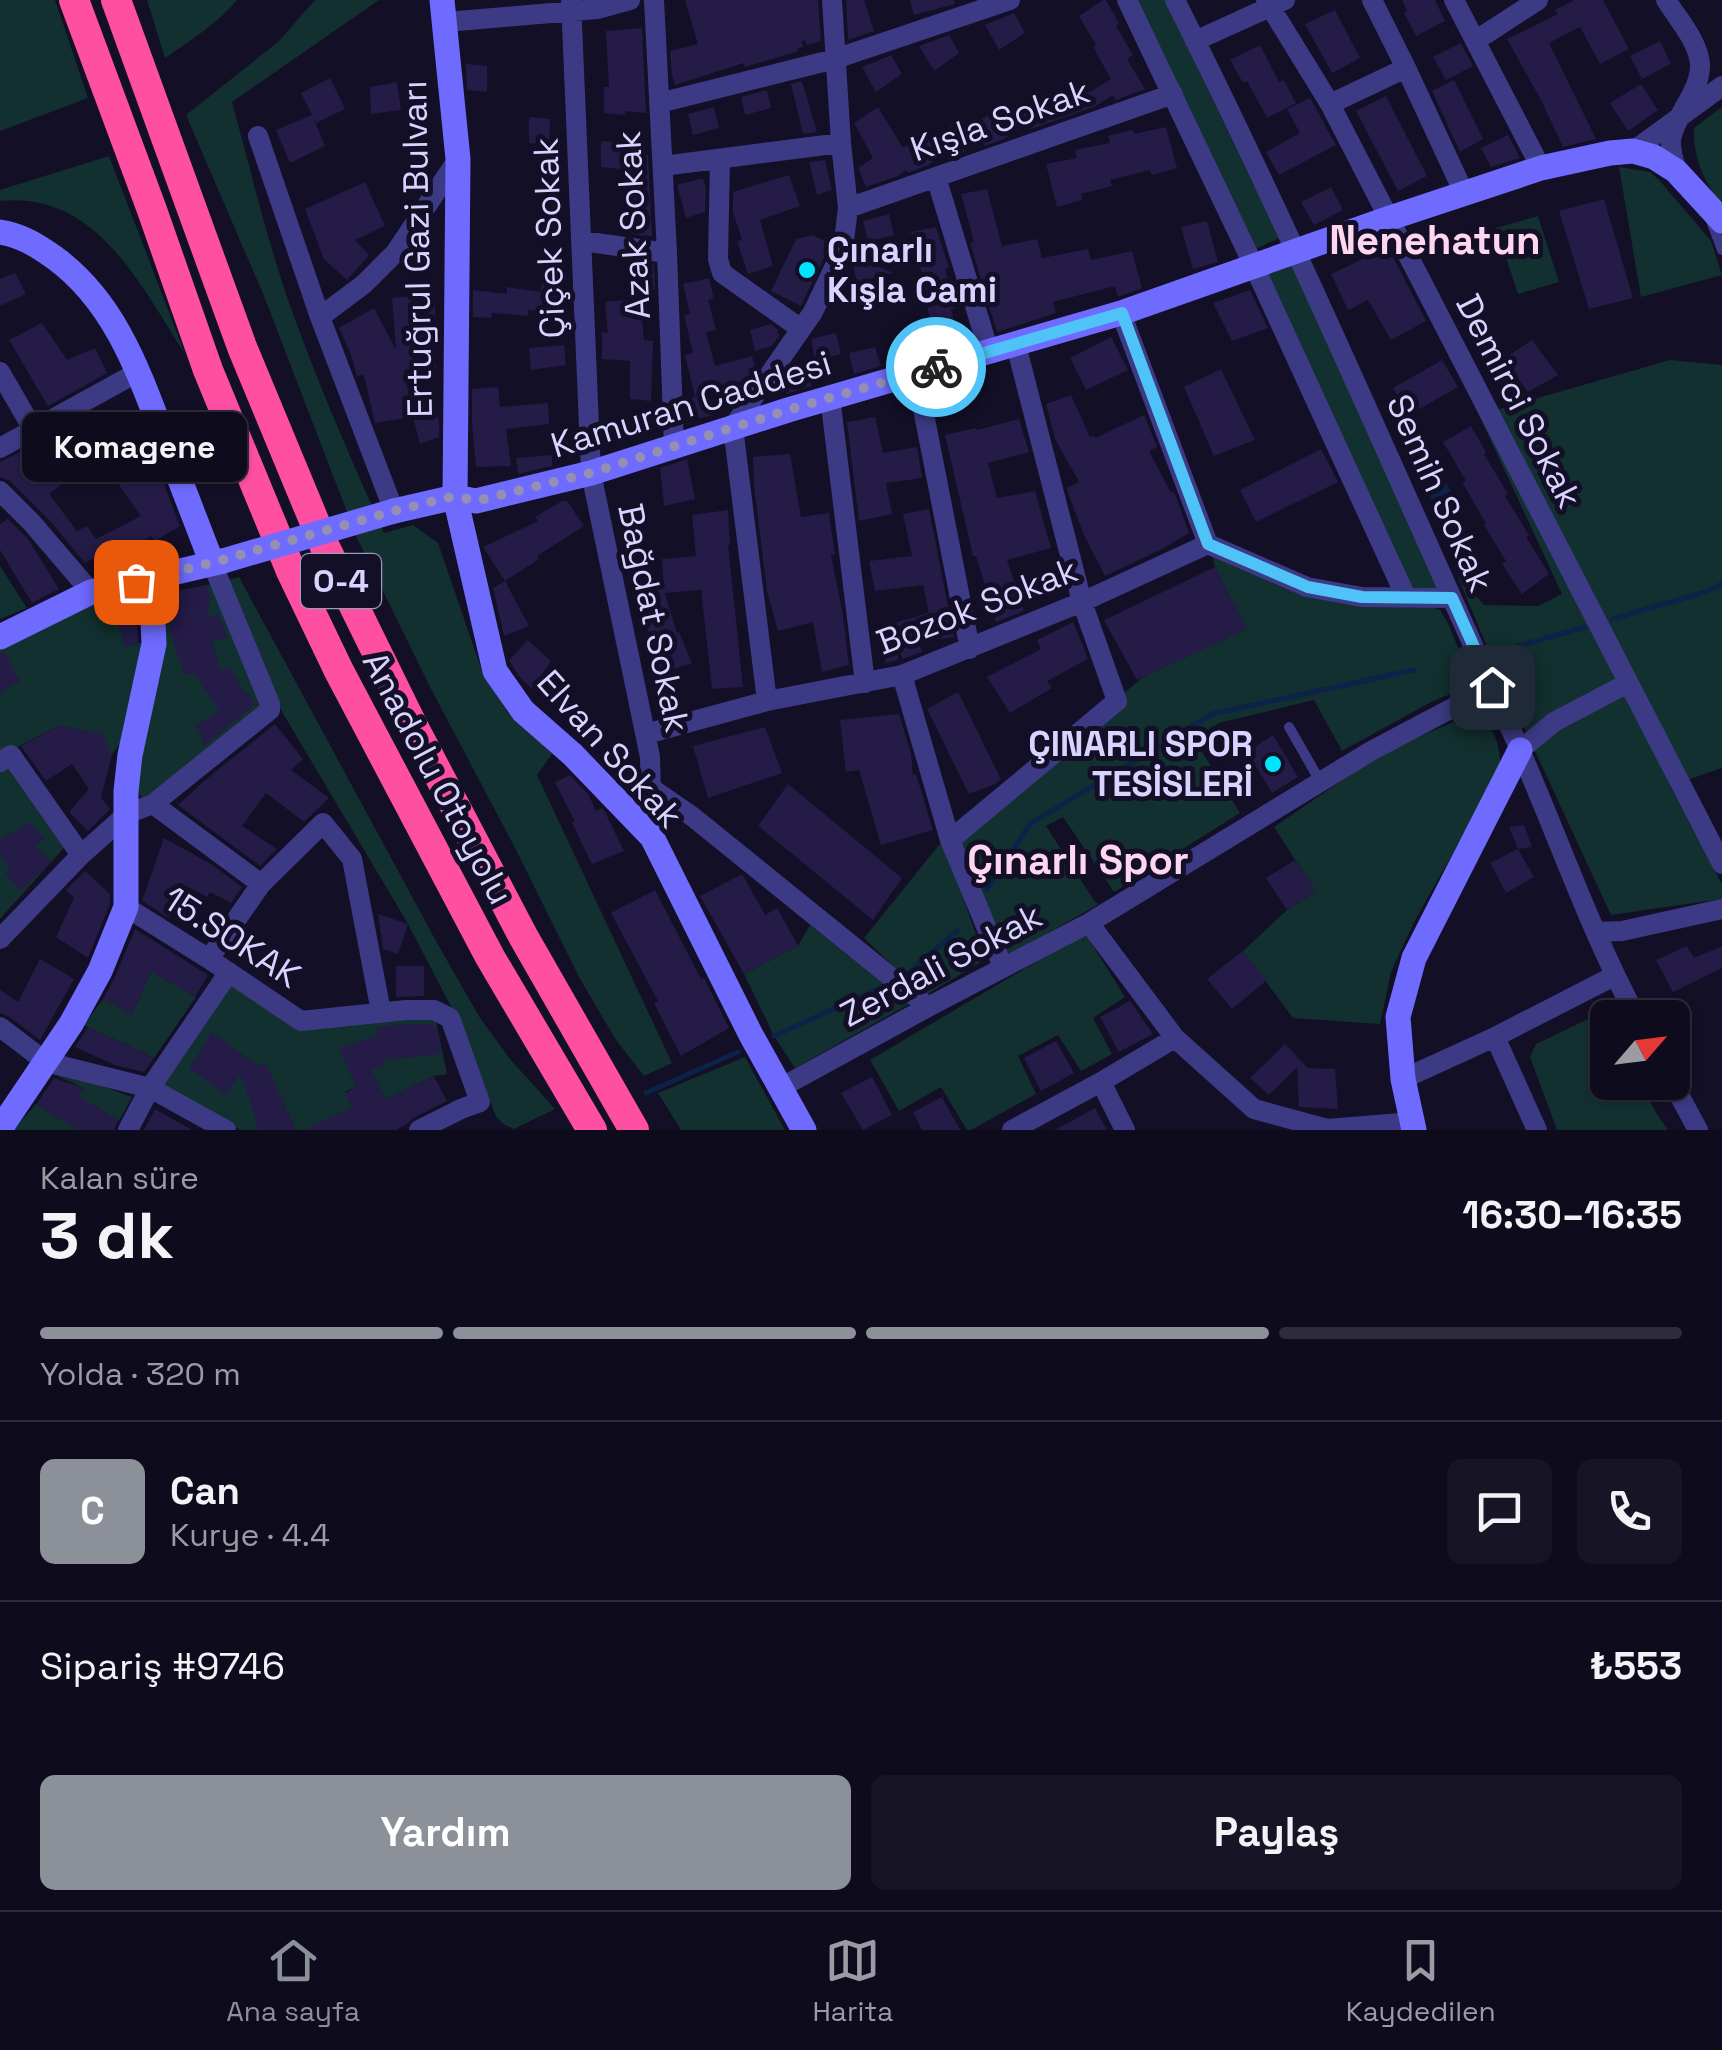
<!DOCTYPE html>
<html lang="tr">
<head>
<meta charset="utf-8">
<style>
	:root { --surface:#0e0b1c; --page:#171425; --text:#f1f3f6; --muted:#9b9ba3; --line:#2e2b3b; --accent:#8c9099 }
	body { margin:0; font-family:"Space Grotesk",sans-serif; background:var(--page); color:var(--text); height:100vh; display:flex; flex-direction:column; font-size:38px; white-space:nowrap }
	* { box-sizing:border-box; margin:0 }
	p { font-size:32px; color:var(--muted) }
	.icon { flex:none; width:55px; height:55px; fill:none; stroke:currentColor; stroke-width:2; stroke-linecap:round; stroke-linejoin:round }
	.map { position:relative; height:1130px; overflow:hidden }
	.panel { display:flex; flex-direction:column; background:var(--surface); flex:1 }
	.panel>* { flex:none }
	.needle { width:65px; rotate:62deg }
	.buttons { position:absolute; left:1590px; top:1000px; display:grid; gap:20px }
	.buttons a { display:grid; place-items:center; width:100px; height:100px; border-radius:15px; background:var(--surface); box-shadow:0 2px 8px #0004,0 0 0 2px var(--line); font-size:50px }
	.pin { position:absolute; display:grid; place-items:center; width:85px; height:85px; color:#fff; margin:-42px; border-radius:20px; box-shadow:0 5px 15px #0006 }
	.courier { position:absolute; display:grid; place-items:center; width:100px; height:100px; margin:-50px; border:8px solid #4fc3f7; border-radius:50%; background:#fff; color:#222; box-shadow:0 2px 12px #0007 }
	.bubble { position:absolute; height:70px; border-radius:15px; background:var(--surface); box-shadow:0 2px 8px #0004,0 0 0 2px var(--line); font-size:32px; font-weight:800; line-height:70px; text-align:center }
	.overview em { font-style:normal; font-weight:800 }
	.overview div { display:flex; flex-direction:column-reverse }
	.overview { display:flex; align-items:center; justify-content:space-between; height:170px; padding:0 40px }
	h1 { font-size:65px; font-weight:800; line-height:75px }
	.bar { display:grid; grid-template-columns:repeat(4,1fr); gap:15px 10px; align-content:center; height:120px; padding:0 40px }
	.bar i { height:12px; border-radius:8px; background:var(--line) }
	.bar .current { background:var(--accent) }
	.bar p { grid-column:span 4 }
	.line { display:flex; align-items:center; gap:25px; padding:0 40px; border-top:2px solid var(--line) }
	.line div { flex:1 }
	.round { display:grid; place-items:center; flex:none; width:105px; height:105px; border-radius:15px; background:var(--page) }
	.button { display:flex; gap:20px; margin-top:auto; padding:20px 40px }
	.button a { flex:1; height:115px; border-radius:15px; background:var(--accent); color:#fff; font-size:40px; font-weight:800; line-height:115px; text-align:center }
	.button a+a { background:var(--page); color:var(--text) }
	.menu { display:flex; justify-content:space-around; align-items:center; height:140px; border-top:2px solid var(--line); background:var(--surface); font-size:28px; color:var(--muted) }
	.menu a { display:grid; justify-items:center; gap:5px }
	.menu .current { color:var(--accent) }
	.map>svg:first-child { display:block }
	.green { fill:#12302f }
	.water { fill:#0c2248 }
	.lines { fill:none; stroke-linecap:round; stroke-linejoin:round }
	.stream { stroke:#0c2248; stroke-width:5 }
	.building { fill:#241b47 }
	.lane { stroke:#3d3a85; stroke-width:10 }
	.street { stroke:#3d3a85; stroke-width:20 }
	.secondary { stroke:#6f6bff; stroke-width:25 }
	.highway { stroke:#ff4fa3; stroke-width:30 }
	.secondary-bridge { stroke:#6f6bff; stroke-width:25 }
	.done { stroke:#948fb3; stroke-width:10; stroke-dasharray:0 18 }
	.route { stroke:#4fc3f7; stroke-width:12 }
	.poi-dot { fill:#00e5ff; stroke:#130f26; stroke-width:4 }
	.labels { text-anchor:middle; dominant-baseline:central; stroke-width:10; stroke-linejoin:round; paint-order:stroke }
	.shield { fill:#130f26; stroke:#9e99be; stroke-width:2.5 }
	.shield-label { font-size:32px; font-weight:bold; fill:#d9d4ff }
	.street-label { font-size:35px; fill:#d9d4ff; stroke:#130f26 }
	.poi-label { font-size:35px; font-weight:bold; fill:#d9d4ff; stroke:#130f26; text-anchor:start }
	.quarter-label { font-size:40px; font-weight:bold; fill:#ffd6f0; stroke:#130f26 }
</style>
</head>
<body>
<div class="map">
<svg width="1722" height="1130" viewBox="0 0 1722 1130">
	<rect width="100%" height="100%" fill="#130f26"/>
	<path class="green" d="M0,0H55L88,98L0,131Z
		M147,0H237C217,24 191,40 165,58Z
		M315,0H379L232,102C250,168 266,235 288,300C316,379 350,457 384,533L413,525L438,543L482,671L507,711L552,754L537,775L672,1063L644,1076L616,1040L579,977L514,846L430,687L357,538L264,296L186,115L278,42Z
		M1136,0H1165L1279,238L1256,249Z
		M1722,107V205C1704,182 1693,158 1694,128Z
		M109,156L185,354C140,285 97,191 0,201V190Z
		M1619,167L1650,172L1660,181L1711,241L1722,275L1641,297Z
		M1538,216L1559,282L1518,294L1496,228Z
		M1291,263L1439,589L1410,591L1266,271Z
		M1670,360L1722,365V768L1670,786L1722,884V899L1611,915L1490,654L1457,575L1484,605L1538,606L1562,594L1479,415Z
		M1213,557L1300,595L1361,605L1432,607L1440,610L1447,621L1472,681L1470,686L1431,702L1342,751L1314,700L1219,723L1194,739L1240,813L1114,892L1063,817L1046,826L1095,902L1099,904L1006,957L956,836L1143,677L1246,629L1215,567Z
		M0,566L27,608L0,619Z
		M239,577L436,941L480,1018L510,1059L555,1109L514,1129L503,1124L496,1116L459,1022L408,924L278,705L225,581Z
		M212,584L263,711L146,801L136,791L172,592Z
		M108,589L125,646L144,642L124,738L112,754L60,725L0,756V637Z
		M1470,715C1494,718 1503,751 1499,772L1414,922L1391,972L1380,1024L1293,1018L1243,951L1287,910L1316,892L1274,827L1385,751Z
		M11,755L71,840L0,919V762Z
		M943,840L984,957L981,962L926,995L921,993L864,938Z
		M810,925L909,1004L795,1068L774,1036L744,974L798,946Z
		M1085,933L1125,997L1093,1018L1112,1054L1081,1071L1058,1035L1018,1056L1036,1094L971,1130H967L941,1087L899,1111L870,1060Z
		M151,971L196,997L154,1058L84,1025L103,999L132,1014Z
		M229,981L298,1026L435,1017L447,1074L434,1076L386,1099L374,1078L345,1092L352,1107L306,1130H240L158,1086Z
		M1605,1011L1608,1017V1082L1641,1083L1656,1113L1668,1130H1557L1530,1057L1536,1044Z
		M745,1057L785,1130H681L658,1093Z
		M57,1070L132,1097L119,1121L93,1105L79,1130H13L36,1104L66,1122L83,1088L54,1074Z"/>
	<path class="water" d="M1443,478L1463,513L1446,524L1426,489Z"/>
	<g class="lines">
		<path class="stream" d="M1612,619L1705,592L1722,584
			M1490,654L1585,627
			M987,889L1030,824L1212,714L1414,670
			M907,974L957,931
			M774,1036L882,987
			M646,1093L738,1052"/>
	</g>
	<path class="building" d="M685,0H818L821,41L807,45L804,40L802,41L803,47L798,48L799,51L745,67L744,63L675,85L672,75L670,51L698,44Z
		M846,0H864L874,31L848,40Z
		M910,0H954L955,4L914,15Z
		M1103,0H1106L1119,23L1116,26L1133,55L1127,59L1145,89L1116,100L1113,95L1094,107L1031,129L1027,123L1004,139L985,146L981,140L960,154L951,157L947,152L928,165L908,173L906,170L898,176L866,187L858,168L873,158L854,123L878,107L903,148L922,136L926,142L963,118L969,128L998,108L1006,121L1047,95L1051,102L1082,82L1088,93L1111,79L1093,47L1096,45L1079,16Z
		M1402,0H1435L1445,21L1416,36L1404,13L1407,11Z
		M1575,0H1603L1629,49L1600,64L1580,27L1549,43L1596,139L1563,147L1540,98L1507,39L1558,14L1555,10Z
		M1335,10L1360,58L1332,73L1305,24Z
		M1014,13L1025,33L999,50L985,25Z
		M642,28L646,113L625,111V115L604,113V87H609L606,31Z
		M949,35L959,53L934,71L919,46Z
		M1660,41L1671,64L1642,79L1630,56Z
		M1461,43L1473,66L1446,80L1433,57Z
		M1260,45L1279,82L1284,80L1296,103L1267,118L1247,81L1243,83L1230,60Z
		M891,55L902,74L876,92L862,67Z
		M466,64L487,66V92L467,90Z
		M330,78L345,109L316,123L301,93Z
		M1454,80L1483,139L1460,152L1432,91Z
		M802,81L817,132L803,134L791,84Z
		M397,82L401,110L371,114L370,87Z
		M1641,84L1658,110L1628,131L1610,103Z
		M767,90L771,108L745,115L741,97Z
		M1386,96L1427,176L1398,191L1356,111Z
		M1310,98L1336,145L1279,175L1266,152L1300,133L1287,109Z
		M714,107L719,128L693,135L688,114Z
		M312,115L325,146L290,163L276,130Z
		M529,117L550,119L549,145L529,143Z
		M1166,127L1177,168L1152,175L1150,170L1110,180L1112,186L1081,194L1082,200L1057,207L1046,164L1077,158L1075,150L1110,143L1108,136L1133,130L1134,134Z
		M1508,135L1520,158L1491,167L1481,148Z
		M601,141L622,143V152L648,155L652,237L632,234L634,179H630V170L601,167Z
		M825,160L832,190L817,195L809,162Z
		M789,175L800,206L760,220L773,266L748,274L737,241L742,240L733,212V192Z
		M703,178L706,188L705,212L686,218L677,185Z
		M365,182L385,226L355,240L369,255L347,280L324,259L305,209Z
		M1331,187L1343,210L1314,225L1301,202Z
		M987,189L1002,246L1037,239L1042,258L1088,249L1091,260L1132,251L1142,288L1118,297L1115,286L1053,302L1056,313L997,332L970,243L974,242L961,194Z
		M1604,199L1633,298L1589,309L1559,211Z
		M889,214L894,235L868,242L863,221Z
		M1207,221L1218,262L1193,269L1181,227Z
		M936,227L949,268L945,269L955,308L951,309L959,342L933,349L928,328L932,327L924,294L927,293L911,232Z
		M813,235L830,243V245L801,306L771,291L796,239Z
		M1388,247L1426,321L1391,340L1368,300L1348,310L1331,274Z
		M855,255L893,273L857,282L852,262Z
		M637,263L654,265L655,290L637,289Z
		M15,273L26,294L0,306V279Z
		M709,278L714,299L708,300L716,330L706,332L715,366L752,356L756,370L750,379L707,389L714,415L687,421L686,399L695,397L685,355L693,353L684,315L690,314L683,284Z
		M541,284L563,287L562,313L528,310V316L492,313L491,318L473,317V290L507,294V287L541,292Z
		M1250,290L1268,328L1232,341L1213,303Z
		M435,294L436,367L404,370L413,417L375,423L364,375L357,376L350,352L339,328L374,308L396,350L392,298Z
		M640,299L644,340L653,341L651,401L630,399V361L602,359V332L608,333L605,302Z
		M42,323L67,360L95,348L107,373L48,406L9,340Z
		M771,324L777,329L779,336L772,346L755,351L750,330Z
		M836,333L841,354L815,360L811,339Z
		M1111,337L1128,370L1086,390L1070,358Z
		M1532,340L1558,375L1528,392L1503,359Z
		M564,345L566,365L531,370L529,348Z
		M875,347L881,366L854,374L849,353Z
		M1442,360L1458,387L1409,415L1393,388Z
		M1221,369L1255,440L1214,456L1184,387Z
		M808,373L812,386L786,394L783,380Z
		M498,387L500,407L548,403L549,424L506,429L511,466L476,467L472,424V389Z
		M1071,395L1090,437L1094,436L1095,438L1144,415L1157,447L1149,451L1171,493L1174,491L1189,533L1162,549L1105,576L1084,535L1069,496L1067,488L1079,482L1055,439L1046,404Z
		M436,410L439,422V437L420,444L413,417Z
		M875,417L883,453L917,447L922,478L886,483L892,514L859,521L847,422Z
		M1019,419L1029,452L988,463L997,498L1035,491L1051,548L1007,560L1024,611L996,622L976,556H973L945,435L976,428L977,430Z
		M1471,426L1486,452L1484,454L1508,494L1505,496L1529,535L1526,537L1549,574L1522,594L1502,564L1506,561L1484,525L1486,524L1462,482L1466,481L1443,442Z
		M138,437L157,466L180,526L155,541L151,536L109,560L105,552L85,563L51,522L10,481L0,477V462L28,448L61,485L49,494L77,531L87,526L96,539L141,516L100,458Z
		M1321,449L1338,482L1256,522L1240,490Z
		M790,454L801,517L829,513L835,555H831L843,616L849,665L822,672L813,622L778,631L767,591L754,487L753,457Z
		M552,455V466L518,474L516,458Z
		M687,459L695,499L664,506L660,468Z
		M562,501H567L584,526L537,556L539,559L505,581L483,547L538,521L535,517Z
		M929,509L954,637L919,642L922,652L903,659L897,647L898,660L886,663L877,628L929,613L923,585L875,591L869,561L912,556L903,514Z
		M728,510L730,545H728L743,687L712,689L701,590L664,593L662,559L696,556L692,515Z
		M8,519L28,539L59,589L32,603L0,550V524Z
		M1215,567L1247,629L1137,680L1104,620Z
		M505,581L529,626L504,636L493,588Z
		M662,584L677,633L679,632L692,663L660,674L646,643L653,641L632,595Z
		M206,586L210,595L207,617L218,614L228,637L212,641L221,671L230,667L246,694L249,692L255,704L205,745L196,725L219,711L194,673L184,675L170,630L169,610L172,592Z
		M136,598L138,643L125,647L112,604Z
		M1073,622L1088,659L1047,681L1052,688L1010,713L987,677L1041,649L1037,640Z
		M528,640L551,661L532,689L518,675L509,660Z
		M4,652L20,681L0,692V653Z
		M958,692L1001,779L995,784L969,794L927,709Z
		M899,714L911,754L913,775L916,774L933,830L881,845L859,770L846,772L840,720Z
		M275,724L303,759L291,770L329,798L304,822L266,793L242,826L277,849L260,866L178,805L204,781Z
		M60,725L102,734L112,754L101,798L110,809L88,831L69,812L89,789L72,764L46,781L21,746Z
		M765,727L782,773L708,798L693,746Z
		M1273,735L1298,777L1272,793L1247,752Z
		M570,775L588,794L596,811L602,808L605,812L624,851L592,864L572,823L575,822L555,782Z
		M788,784L902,878L873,920L758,826Z
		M30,822L44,838L35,846L52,861L21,891L5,873L10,868L0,854V840Z
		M1524,825L1532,847L1518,849L1509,827Z
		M164,838L211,864L242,887L231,903L210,892L207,897L186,886L169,918L142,901Z
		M1518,849L1534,877L1506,893L1490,863Z
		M1295,860L1316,892L1287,910L1266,878Z
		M85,871L110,894V904L88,958L56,937L74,898L66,890Z
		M742,874L765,915L777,908L798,946L744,974L700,896Z
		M655,890L701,979L704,978L729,1028L681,1056L654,1003L658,1001L611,913Z
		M378,914L408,924L398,954L383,949Z
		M135,929L208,975L195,997L151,971L132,1014L103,999L115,977Z
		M1687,946L1694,958L1722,946V968L1673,992L1656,960Z
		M1243,951L1267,980L1232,1009L1207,979Z
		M40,959L74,979L40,1040L8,1016L0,1013V990L18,1002Z
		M396,966H424V996L396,997Z
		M1130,1001L1153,1034L1119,1052L1100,1017Z
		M407,1024H431L437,1027L441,1054L382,1060L385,1065L371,1070L386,1099L434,1076L447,1101L413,1118L407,1124L396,1130H303L352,1107L345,1093L356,1087L339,1048L378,1035L376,1027Z
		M88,1027L154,1058L144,1072L115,1065L75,1047Z
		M212,1032L259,1066L266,1064L296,1130H259L253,1118L256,1117L240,1074L226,1095L189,1068Z
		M1056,1041L1074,1073L1041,1091L1024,1058Z
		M1285,1044L1308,1068L1335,1069L1338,1109L1299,1107L1297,1067L1269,1095L1250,1078Z
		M872,1077L892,1115L863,1130L841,1093Z
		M54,1078L84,1088L79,1096L118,1120L114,1130H78L36,1105Z
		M942,1097L960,1130H922L913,1112Z
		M1095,1108L1107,1130H1055Z
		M155,1109L192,1130H144Z"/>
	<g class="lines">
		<path class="lane" d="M1710,218L1722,250
			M1289,727L1320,781"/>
		<path class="street" d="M571,0L591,473L650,757L652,837
			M654,0L667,253L674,446
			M1127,0L1254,266L1406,597
			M1175,0C1297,243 1404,493 1516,741C1557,833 1589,929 1637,1018
			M1266,0L1330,104L1722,864
			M1372,0L1406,68L1464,193
			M1454,0L1541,168
			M1666,0C1678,19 1698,41 1700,64C1701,91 1676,113 1671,139C1670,149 1674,160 1676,171
			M446,22L597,9L630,0
			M1195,41L1285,0
			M1475,41L1538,0
			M659,103L835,59L1010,0
			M1330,104L1406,68
			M258,136L320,317L394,511
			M1633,151L1722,86
			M720,159L718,259L722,273L801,329
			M663,166L841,143
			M936,177L989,352
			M848,208L1173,94
			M582,241L667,253
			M1121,313L1208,544
			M320,317L364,284L395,253L458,159
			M0,372L33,429
			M916,373L970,649
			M830,397L865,683
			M0,448L138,372
			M0,491L32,523L91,592
			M1208,544L1307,587L1362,597L1452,598
			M902,675L950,840L1117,701L1082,602L1016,345
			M767,701L733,427L813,312L843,249L848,208L841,143L832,0
			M646,734L767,701L902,675L1082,602L1208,544
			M1520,750L1554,722L1628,683
			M0,762L11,755L81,855
			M651,788L693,817L928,1007
			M153,804L261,884
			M950,840L1003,967
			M126,907L209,959L301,1021L406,1010H434L450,1018L480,1102L461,1109L419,1130
			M1089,923L1175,1038L1254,1109L1327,1129L1413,1122
			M1596,932L1622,931L1722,909
			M0,939L81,855L127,814L153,804L270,710V704L212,563
			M209,959L261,884L323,823L352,859L381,1012
			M0,1027L46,1062L150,1088L226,1130
			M1495,1037L1537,1130
			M1403,1079L1495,1037L1614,976
			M1101,1082L1125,1130
			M1672,1082L1698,1130
			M782,1087L928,1007L1089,923L1371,751L1492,687
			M128,1130L150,1088L229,972
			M1012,1130L1101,1082L1175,1038"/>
		<path class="secondary" d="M442,0L458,159L455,497L495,671L523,711L573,755L652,837L751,1035L804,1130
			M0,232C21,235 38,246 55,258C116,303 139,373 165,441C180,481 196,522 212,563
			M394,511L455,497L476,501L591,473L788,410L1121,313L1387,219L1541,168L1610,153L1633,151L1654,157L1676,171L1722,221
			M0,637L91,592L223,561
			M0,1129L71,1024L100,971L126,907V791L130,755L154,644L151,578
			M1414,1130L1403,1079L1398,1017L1414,958L1520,750"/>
		<path class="highway" d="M74,0L152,210L208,370L291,571L339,671L490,957L592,1130
			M116,0L242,347L325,547L413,726L523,936L634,1130"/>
		<path class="secondary-bridge" d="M223,561L394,511"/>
	</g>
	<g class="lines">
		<path class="done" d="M136,582L222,560L394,511L455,496L476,501L591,473L788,410L936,367"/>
		<path class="route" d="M936,367L1122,313L1208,544L1308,587L1362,597L1452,598L1492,687"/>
	</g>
	<g class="poi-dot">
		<circle cx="807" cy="270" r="10"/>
		<circle cx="1273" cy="764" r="10"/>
	</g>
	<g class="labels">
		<rect class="shield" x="301" y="554" width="80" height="54" rx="8"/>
		<g class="shield-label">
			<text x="341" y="581">O-4</text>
		</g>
		<g class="street-label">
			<text transform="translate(1000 120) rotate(-19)">Kışla Sokak</text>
			<text transform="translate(633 225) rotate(-93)">Azak Sokak</text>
			<text transform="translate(549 238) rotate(-92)">Çiçek Sokak</text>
			<text transform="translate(417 249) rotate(-91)">Ertuğrul Gazi Bulvarı</text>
			<text transform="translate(1519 401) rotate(63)">Demirci Sokak</text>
			<text transform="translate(691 404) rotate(-17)">Kamuran Caddesi</text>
			<text transform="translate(1440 493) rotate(66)">Semih Sokak</text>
			<text transform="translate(977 606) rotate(-21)">Bozok Sokak</text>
			<text transform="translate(654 618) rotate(78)">Bağdat Sokak</text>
			<text transform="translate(610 749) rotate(48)">Elvan Sokak</text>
			<text transform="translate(438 778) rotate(62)">Anadolu Otoyolu</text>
			<text transform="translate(232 937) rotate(33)">15.SOKAK</text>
			<text transform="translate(941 965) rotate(-28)">Zerdali Sokak</text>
		</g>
		<g class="poi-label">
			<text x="827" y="250">Çınarlı<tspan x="827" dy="40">Kışla Cami</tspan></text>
			<text x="1253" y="744" text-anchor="end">ÇINARLI SPOR<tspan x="1253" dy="40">TESİSLERİ</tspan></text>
		</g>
		<g class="quarter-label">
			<text x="1435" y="240">Nenehatun</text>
			<text x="1078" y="860">Çınarlı Spor</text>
		</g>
	</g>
</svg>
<div class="buttons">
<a><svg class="needle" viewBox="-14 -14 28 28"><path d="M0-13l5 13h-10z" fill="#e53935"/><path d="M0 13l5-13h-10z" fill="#9b9ba3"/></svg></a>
</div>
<div class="pin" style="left:136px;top:582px;background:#ea580c"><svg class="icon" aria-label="bag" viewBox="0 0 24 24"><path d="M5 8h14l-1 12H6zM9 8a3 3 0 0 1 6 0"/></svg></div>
<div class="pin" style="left:1492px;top:687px;background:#1f2937"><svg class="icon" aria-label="home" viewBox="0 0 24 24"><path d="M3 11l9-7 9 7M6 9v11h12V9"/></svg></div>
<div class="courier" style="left:936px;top:367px"><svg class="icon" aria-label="bike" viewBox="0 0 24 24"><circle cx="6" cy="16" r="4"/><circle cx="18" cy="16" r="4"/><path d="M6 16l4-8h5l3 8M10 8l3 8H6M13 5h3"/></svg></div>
<div class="bubble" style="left:22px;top:412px;width:225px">Komagene</div>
</div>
<section class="panel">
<div class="overview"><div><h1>3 dk</h1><p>Kalan süre</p></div><em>16:30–16:35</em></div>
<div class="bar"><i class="current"></i><i class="current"></i><i class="current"></i><i></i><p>Yolda · 320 m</p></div>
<div class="line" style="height:180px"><b class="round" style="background:var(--accent);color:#fff">C</b><div><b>Can</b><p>Kurye · 4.4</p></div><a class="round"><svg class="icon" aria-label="chat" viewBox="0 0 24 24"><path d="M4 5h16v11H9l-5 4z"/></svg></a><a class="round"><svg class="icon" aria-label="phone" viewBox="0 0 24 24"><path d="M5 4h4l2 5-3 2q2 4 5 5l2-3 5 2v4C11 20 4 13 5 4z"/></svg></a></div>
<div class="line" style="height:130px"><div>Sipariş #9746</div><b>₺553</b></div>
<div class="button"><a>Yardım</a><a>Paylaş</a></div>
</section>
<nav class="menu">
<a class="current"><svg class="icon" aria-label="home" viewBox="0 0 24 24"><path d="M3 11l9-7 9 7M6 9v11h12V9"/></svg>Ana sayfa</a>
<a><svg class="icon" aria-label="map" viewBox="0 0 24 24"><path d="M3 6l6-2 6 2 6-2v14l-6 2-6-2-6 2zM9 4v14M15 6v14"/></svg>Harita</a>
<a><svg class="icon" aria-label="saved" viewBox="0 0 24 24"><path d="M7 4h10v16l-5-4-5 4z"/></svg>Kaydedilen</a>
</nav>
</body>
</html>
